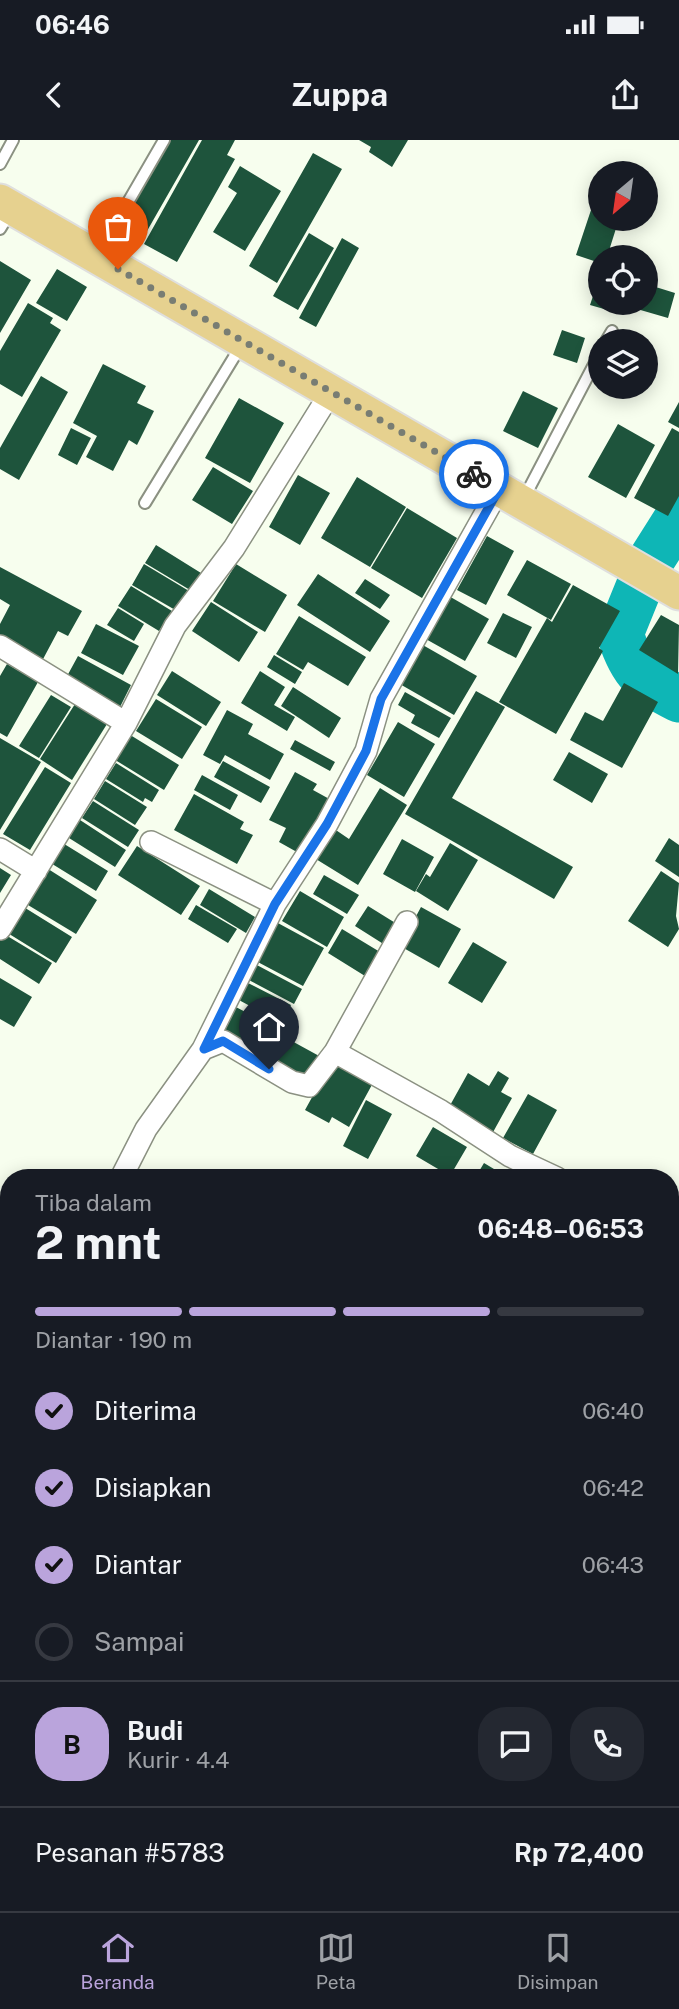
<!DOCTYPE html>
<html lang="id">
<head>
<meta charset="utf-8">
<style>
	:root { --surface:#171b24; --page:#242831; --text:#f1f3f6; --muted:#9ea1a6; --line:#363941; --accent:#baa4dc }
	body { margin:0; font-family:"Public Sans",sans-serif; background:var(--page); color:var(--text); height:100vh; display:flex; flex-direction:column; font-size:26px; white-space:nowrap }
	* { box-sizing:border-box; margin:0 }
	p { font-size:23px; color:var(--muted) }
	.icon { flex:none; width:38px; height:38px; fill:none; stroke:currentColor; stroke-width:2; stroke-linecap:round; stroke-linejoin:round }
	.map { position:relative; flex:1; overflow:hidden }
	.sheet { position:absolute; left:0px; top:1029px; width:679px; height:742px; display:flex; flex-direction:column; background:var(--surface); border-radius:28px 28px 0 0; box-shadow:0 4px 18px #0003 }
	.sheet>* { flex:none }
	.needle { width:46px; rotate:209deg }
	.buttons { position:absolute; left:588px; top:21px; display:grid; gap:14px }
	.buttons a { display:grid; place-items:center; width:70px; height:70px; border-radius:50%; background:var(--surface); box-shadow:0 4px 18px #0003; font-size:35px }
	.pin { position:absolute; display:grid; place-items:center; width:60px; height:60px; color:#fff; margin:-72px -30px; border-radius:50% 50% 50% 0; rotate:-45deg; box-shadow:0 0 7px #0007 }
	.pin .icon { rotate:45deg }
	.courier { position:absolute; display:grid; place-items:center; width:70px; height:70px; margin:-35px; border:5px solid #1a73e8; border-radius:50%; background:#fff; color:#222; box-shadow:0 2px 9px #0007 }
	.summary em { font-style:normal; font-weight:700 }
	.summary div { display:flex; flex-direction:column-reverse }
	.summary { display:flex; align-items:center; justify-content:space-between; height:119px; padding:0 35px }
	h1 { font-size:46px; font-weight:700; line-height:52px }
	.bar { display:grid; grid-template-columns:repeat(4,1fr); gap:10px 7px; align-content:center; height:84px; padding:0 35px }
	.bar i { height:9px; border-radius:5px; background:var(--line) }
	.bar .selected { background:var(--accent) }
	.bar p { grid-column:span 4 }
	.line { display:flex; align-items:center; gap:18px; padding:0 35px; border-top:2px solid var(--line) }
	.line div { flex:1 }
	.round { display:grid; place-items:center; flex:none; width:74px; height:74px; border-radius:28px; background:var(--page) }
	ol { padding:0 35px; list-style:none }
	li { display:flex; align-items:center; gap:21px; height:77px }
	li p { margin-inline-start:auto }
	li .icon { padding:7px; border-radius:50%; background:var(--accent); color:#111; stroke-width:4 }
	li:last-child { color:var(--muted) }
	li i { width:38px; height:38px; border:4px solid var(--line); border-radius:50% }
	.status { display:flex; justify-content:space-between; align-items:center; height:49px; padding:0 35px; background:var(--surface); direction:ltr }
	.status svg { height:19px; fill:currentColor }
	header { display:flex; justify-content:space-between; align-items:center; height:91px; padding:0 35px; background:var(--surface); font-size:32px; font-weight:700 }
	.tab-bar { display:flex; justify-content:space-around; align-items:center; height:98px; border-top:2px solid var(--line); background:var(--surface); font-size:19px; color:var(--muted) }
	.tab-bar a { display:grid; justify-items:center; gap:4px }
	.tab-bar .selected { color:var(--accent) }
	.map>svg:first-child { display:block }
	.water { fill:#0eb6b6 }
	.lines { fill:none; stroke-linecap:round; stroke-linejoin:round }
	.river { stroke:#0eb6b6; stroke-width:47 }
	.building { fill:#1e543c }
	.service-casing { stroke:#8b9182; stroke-width:14 }
	.minor-casing { stroke:#8b9182; stroke-width:24 }
	.primary-casing { stroke:#dfdfde; stroke-width:37 }
	.service { stroke:#fff; stroke-width:10 }
	.minor { stroke:#fff; stroke-width:21 }
	.primary { stroke:#e6d18f; stroke-width:33 }
	.done { stroke:#787d73; stroke-width:7; stroke-dasharray:0 12.6 }
	.route { stroke:#1a73e8; stroke-width:9 }
</style>
</head>
<body>
<div class="status"><b>06:46</b><svg viewBox="0 0 49 12"><path d="M0 12V9h3v3zM5 12V6h3v6zM10 12V3h3v9zM15 12V0h3v12zM26 1h20v11H26zM47 4h2v5h-2z"/></svg></div>
<header><svg class="icon" aria-label="back" viewBox="0 0 24 24"><path d="M15 5l-7 7 7 7"/></svg>Zuppa<svg class="icon" aria-label="share" viewBox="0 0 24 24"><path d="M12 15V3M7 8l5-5 5 5M5 13v7h14v-7"/></svg></header>
<div class="map">
<svg width="679" height="1771" viewBox="0 0 679 1771">
	<rect width="100%" height="100%" fill="#f7feee"/>
	<path class="water" d="M13,1762H229L232,1771H9Z"/>
	<g class="lines">
		<path class="river" d="M679,376L648,425L620,494C633,534 643,540 679,559"/>
	</g>
	<path class="building" d="M169,0H199L147,91L125,78Z
		M202,0H235L227,15L235,19L177,122L144,104Z
		M359,0H408L392,27L369,12L371,7Z
		M313,13L342,29L277,143L249,126Z
		M240,26L281,51L245,111L213,92L237,53L228,47Z
		M592,67L600,70V79H619L607,117H600V123L576,115Z
		M309,93L334,108L298,170L273,156Z
		M342,98L359,108L316,187L299,178Z
		M0,121L31,140L0,193Z
		M57,129L87,147L67,181L36,163Z
		M600,135V163H621L618,173L590,165Z
		M646,144L675,153L668,178L637,169L639,163H646Z
		M28,163L53,178L50,183L61,190L22,257L0,244V211Z
		M562,190L585,198L577,223L553,215Z
		M103,224L146,246L137,263L154,271L137,305L129,300L113,331L86,317L97,296L73,283Z
		M41,236L68,252L19,340L0,329V308Z
		M523,251L558,268L538,308L503,291Z
		M239,258L284,283L250,343L205,318Z
		M679,262V288L668,282Z
		M618,284L655,305L626,358L588,337Z
		M71,288L91,298L77,325L58,315Z
		M672,288L679,292V356L668,376L634,358Z
		M213,327L253,351L232,384L192,360Z
		M298,335L330,353L300,405L269,387Z
		M357,337L406,367L370,427L321,398Z
		M407,368L457,398L422,458L371,428Z
		M487,396L514,411L486,465L457,450Z
		M156,405L201,433L190,450L145,423Z
		M527,420L571,444L551,480L507,455Z
		M144,424L189,451L177,471L132,445Z
		M236,424L287,455L265,492L213,461Z
		M0,427L82,471L68,496L58,491L42,521L0,497V484L10,465L0,459Z
		M318,434L390,481L370,512L297,465Z
		M365,439L390,455L380,469L355,453Z
		M573,445L620,471L599,508L603,511L556,594L499,562L547,478L552,482Z
		M131,446L172,471L159,491L118,466Z
		M447,455L489,479L465,521L424,498Z
		M211,462L258,492L239,522L192,491Z
		M118,468L144,484L134,501L107,485Z
		M503,473L532,487L516,518L487,503Z
		M661,475L679,485L678,534L639,510Z
		M299,476L366,517L348,546L308,522L303,530L276,514Z
		M96,484L139,506L123,535L81,513Z
		M421,504L477,536L454,575L398,543Z
		M274,515L302,532L295,544L267,527Z
		M78,516L131,545L120,567L66,538Z
		M7,524L38,542L7,597L0,593V536Z
		M172,531L221,562L206,586L157,555Z
		M260,531L285,547L274,565L295,577L287,591L241,563Z
		M624,543L658,562L622,628L570,600L585,572L603,581Z
		M293,547L341,578L329,598L281,566Z
		M476,551L505,567L452,658L573,727L554,759L405,674Z
		M405,552L451,578L439,598L411,583L415,575L398,565Z
		M51,555L71,567L39,618L19,606Z
		M156,559L202,587L182,619L136,591Z
		M75,564L107,584L72,640L40,619Z
		M227,570L253,584L248,594L284,614L270,640L225,615L220,624L203,615Z
		M398,582L435,604L404,657L367,635Z
		M127,593L179,625L164,650L112,618Z
		M0,598L41,622L0,690Z
		M295,600L335,622L330,631L290,609Z
		M569,612L608,634L592,663L553,640Z
		M223,621L270,647L261,663L214,637Z
		M116,623L159,650L152,662L145,658L143,662L106,639Z
		M45,627L71,643L30,710L3,694Z
		M295,632L317,644L313,650L333,661L304,716L279,702L286,688L269,680Z
		M202,635L238,655L230,670L194,650Z
		M105,641L147,667L135,685L94,659Z
		M380,648L407,665L358,745L311,716L330,686L349,699Z
		M194,654L244,682L240,689L253,695L237,724L174,690Z
		M93,661L139,690L128,707L82,678Z
		M80,680L126,710L115,727L69,698Z
		M669,698L679,705V737L655,721Z
		M402,699L434,717L415,752L383,734Z
		M61,702L108,731L96,751L49,722Z
		M450,703L478,720L448,771L416,751L426,734L430,737Z
		M137,706L200,746L181,775L118,735Z
		M45,727L97,760L76,794L23,762Z
		M0,728L11,735L0,753Z
		M661,731L679,743L676,776L679,789L668,807L628,781Z
		M324,735L359,755L347,774L313,754Z
		M209,749L255,777L246,793L200,765Z
		M300,751L344,777L327,807L282,781Z
		M196,765L237,789L228,803L188,779Z
		M22,766L72,797L56,823L6,792Z
		M368,766L397,784L385,805L355,786Z
		M421,767L461,789L439,828L400,806Z
		M276,782L324,808L303,846L254,820Z
		M342,789L380,812L365,836L328,813Z
		M4,794L52,823L39,844L0,819V801Z
		M473,802L507,822L482,863L448,843Z
		M253,823L302,849L294,864L245,838Z
		M0,838L32,857L14,887L0,879Z
		M246,842L291,865L281,883L237,859Z
		M232,865L263,881L251,904L220,888Z
		M267,878L281,885L262,919L249,911Z
		M279,894L321,917L306,943L264,920Z
		M332,921L374,941L349,987L332,977L329,983L305,970Z
		M498,931L509,938L501,952L512,958L492,994L448,969L468,933L489,946Z
		M528,954L557,970L533,1014L503,998Z
		M366,960L392,974L368,1019L343,1006Z
		M433,987L467,1007L450,1036L416,1016Z
		M484,1023L509,1038H475Z
		M0,1178L9,1182L7,1207L0,1204Z"/>
	<g class="lines">
		<defs>
			<path id="service" d="M0,24L13,0
				M0,89L11,71
				M98,114L164,0
				M606,201L612,191
				M523,360L600,213
				M145,363L242,204"/>
			<path id="minor" d="M0,506L126,583
				M151,702L275,764
				M0,709L36,731
				M0,789L126,583L175,486L234,408L331,252
				M203,909L223,901L292,942L309,946L335,912L441,971L510,1016L557,1038
				M335,912L407,782
				M121,1038L146,989L203,909L275,764L327,684L366,611L381,559L499,349
				M670,1086L679,1090"/>
			<path id="primary" d="M0,61L679,453"/>
		</defs>
		<use href="#service" class="service-casing"/>
		<use href="#minor" class="minor-casing"/>
		<use href="#primary" class="primary-casing"/>
		<use href="#service" class="service"/>
		<use href="#minor" class="minor"/>
		<use href="#primary" class="primary"/>
	</g>
	<g class="lines">
		<path class="done" d="M118,129L474,334"/>
		<path class="route" d="M269,929L223,901L204,909L275,764L327,684L366,611L381,559L499,349L474,334"/>
	</g>
</svg>
<div class="buttons">
<a><svg class="needle" viewBox="-14 -14 28 28"><path d="M0-13l5 13h-10z" fill="#e53935"/><path d="M0 13l5-13h-10z" fill="#9ea1a6"/></svg></a>
<a><svg class="icon" aria-label="locate" viewBox="0 0 24 24"><circle cx="12" cy="12" r="6"/><path d="M12 2v4M12 18v4M2 12h4M18 12h4"/></svg></a>
<a><svg class="icon" aria-label="layers" viewBox="0 0 24 24"><path d="M12 4l9 5-9 5-9-5zM3 14l9 5 9-5"/></svg></a>
</div>
<div class="pin" style="left:118px;top:129px;background:#ea580c"><svg class="icon" aria-label="bag" viewBox="0 0 24 24"><path d="M5 8h14l-1 12H6zM9 8a3 3 0 0 1 6 0"/></svg></div>
<div class="pin" style="left:269px;top:929px;background:#1f2937"><svg class="icon" aria-label="home" viewBox="0 0 24 24"><path d="M3 11l9-7 9 7M6 9v11h12V9"/></svg></div>
<div class="courier" style="left:474px;top:334px"><svg class="icon" aria-label="bike" viewBox="0 0 24 24"><circle cx="6" cy="16" r="4"/><circle cx="18" cy="16" r="4"/><path d="M6 16l4-8h5l3 8M10 8l3 8H6M13 5h3"/></svg></div>
<section class="sheet">
<div class="summary"><div><h1>2 mnt</h1><p>Tiba dalam</p></div><em>06:48–06:53</em></div>
<div class="bar"><i class="selected"></i><i class="selected"></i><i class="selected"></i><i></i><p>Diantar · 190 m</p></div>
<ol>
<li><svg class="icon" aria-label="check" viewBox="0 0 24 24"><path d="M5 12l5 5 9-10"/></svg>Diterima<p>06:40</p></li>
<li><svg class="icon" aria-label="check" viewBox="0 0 24 24"><path d="M5 12l5 5 9-10"/></svg>Disiapkan<p>06:42</p></li>
<li><svg class="icon" aria-label="check" viewBox="0 0 24 24"><path d="M5 12l5 5 9-10"/></svg>Diantar<p>06:43</p></li>
<li><i></i>Sampai</li>
</ol>
<div class="line" style="height:126px"><b class="round" style="background:var(--accent);color:#111">B</b><div><b>Budi</b><p>Kurir · 4.4</p></div><a class="round"><svg class="icon" aria-label="chat" viewBox="0 0 24 24"><path d="M4 5h16v11H9l-5 4z"/></svg></a><a class="round"><svg class="icon" aria-label="phone" viewBox="0 0 24 24"><path d="M5 4h4l2 5-3 2q2 4 5 5l2-3 5 2v4C11 20 4 13 5 4z"/></svg></a></div>
<div class="line" style="height:91px"><div>Pesanan #5783</div><b>Rp 72,400</b></div>
</section>
</div>
<nav class="tab-bar">
<a class="selected"><svg class="icon" aria-label="home" viewBox="0 0 24 24"><path d="M3 11l9-7 9 7M6 9v11h12V9"/></svg>Beranda</a>
<a><svg class="icon" aria-label="map" viewBox="0 0 24 24"><path d="M3 6l6-2 6 2 6-2v14l-6 2-6-2-6 2zM9 4v14M15 6v14"/></svg>Peta</a>
<a><svg class="icon" aria-label="saved" viewBox="0 0 24 24"><path d="M7 4h10v16l-5-4-5 4z"/></svg>Disimpan</a>
</nav>
</body>
</html>
